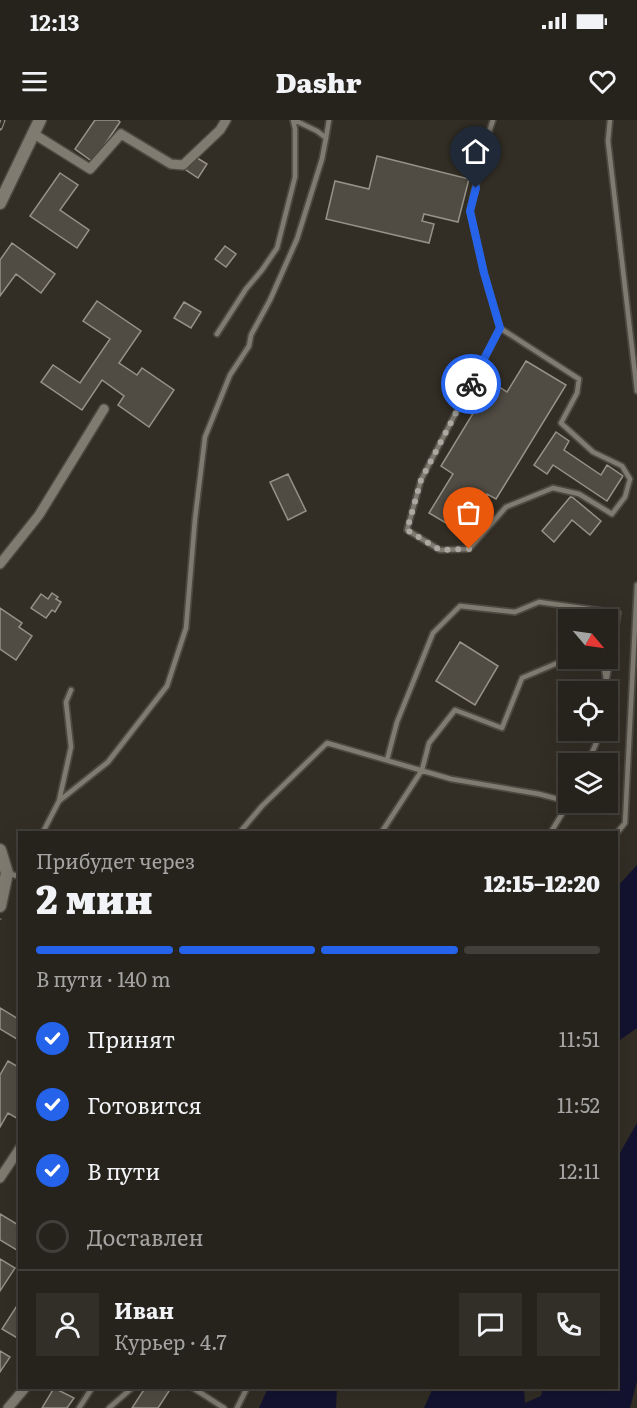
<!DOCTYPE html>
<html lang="ru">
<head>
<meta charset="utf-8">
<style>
	:root { --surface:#26221c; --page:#322f29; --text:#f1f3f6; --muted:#a4a4a3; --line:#423f3b; --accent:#2563eb }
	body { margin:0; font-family:Literata,serif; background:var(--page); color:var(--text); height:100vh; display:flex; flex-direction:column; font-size:22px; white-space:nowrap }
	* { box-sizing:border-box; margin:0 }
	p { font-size:20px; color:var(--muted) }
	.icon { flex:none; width:33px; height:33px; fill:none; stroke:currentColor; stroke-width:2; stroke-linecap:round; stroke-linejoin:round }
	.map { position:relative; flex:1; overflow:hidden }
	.sheet { position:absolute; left:18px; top:711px; width:600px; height:558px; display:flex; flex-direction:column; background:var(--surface); border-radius:0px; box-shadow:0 6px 24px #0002,0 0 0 2px var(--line) }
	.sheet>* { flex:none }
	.needle { width:39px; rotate:119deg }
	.controls { position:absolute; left:558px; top:489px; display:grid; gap:12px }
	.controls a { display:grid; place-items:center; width:60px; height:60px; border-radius:0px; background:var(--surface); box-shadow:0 6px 24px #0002,0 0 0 2px var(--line); font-size:30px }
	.pin { position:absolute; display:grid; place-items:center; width:51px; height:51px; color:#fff; margin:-62px -26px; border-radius:50% 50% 50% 0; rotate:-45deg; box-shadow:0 0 6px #0007 }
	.pin .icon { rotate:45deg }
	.courier { position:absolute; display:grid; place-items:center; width:60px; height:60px; margin:-30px; border:4px solid #2563eb; border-radius:50%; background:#fff; color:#222; box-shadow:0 2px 8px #0007 }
	.summary em { font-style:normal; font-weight:800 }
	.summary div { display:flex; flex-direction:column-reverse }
	.summary { display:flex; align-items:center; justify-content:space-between; height:102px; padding:0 18px }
	h1 { font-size:39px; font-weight:800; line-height:45px }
	.bar { display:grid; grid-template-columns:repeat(4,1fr); gap:9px 6px; align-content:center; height:72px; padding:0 18px }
	.bar i { height:8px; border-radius:4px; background:var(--line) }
	.bar .selected { background:var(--accent) }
	.bar p { grid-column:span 4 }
	.line { display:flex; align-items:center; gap:15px; padding:0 18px; border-top:2px solid var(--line) }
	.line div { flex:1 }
	.round { display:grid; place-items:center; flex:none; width:63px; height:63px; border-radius:0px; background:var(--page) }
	ol { padding:0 18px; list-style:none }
	li { display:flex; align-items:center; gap:18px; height:66px }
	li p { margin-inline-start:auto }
	li .icon { padding:6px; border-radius:50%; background:var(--accent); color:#fff; stroke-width:4 }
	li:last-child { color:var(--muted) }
	li i { width:33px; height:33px; border:3px solid var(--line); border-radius:50% }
	.status { display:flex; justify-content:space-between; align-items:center; height:42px; padding:0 30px; background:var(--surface); direction:ltr }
	.status svg { height:16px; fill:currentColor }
	header { display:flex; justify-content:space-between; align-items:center; height:78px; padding:0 18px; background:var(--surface); font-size:27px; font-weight:800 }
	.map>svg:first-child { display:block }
	.water { fill:#131331 }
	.building { fill:#504c43; stroke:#979288; stroke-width:1.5 }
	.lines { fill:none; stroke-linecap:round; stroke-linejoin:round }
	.lane-casing { stroke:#4c4941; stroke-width:8 }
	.street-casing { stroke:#4c4941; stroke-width:12 }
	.secondary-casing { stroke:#4c4941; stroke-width:15 }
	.path { stroke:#716e66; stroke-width:1.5; stroke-dasharray:1.5 4.5; stroke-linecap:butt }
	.lane { stroke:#807b71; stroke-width:4.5 }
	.street { stroke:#807b71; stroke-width:9 }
	.secondary { stroke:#807b71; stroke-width:12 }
	.rail-casing { stroke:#939089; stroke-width:5 }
	.rail { stroke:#322e25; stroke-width:3; stroke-dasharray:9; stroke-linecap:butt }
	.done { stroke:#aba8a1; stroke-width:6; stroke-dasharray:0 10.8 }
	.route { stroke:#2563eb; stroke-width:8 }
</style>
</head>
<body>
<div class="status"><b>12:13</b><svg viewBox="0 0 49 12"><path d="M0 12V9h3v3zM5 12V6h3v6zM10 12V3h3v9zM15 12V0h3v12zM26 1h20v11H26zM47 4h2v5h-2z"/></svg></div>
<header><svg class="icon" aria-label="menu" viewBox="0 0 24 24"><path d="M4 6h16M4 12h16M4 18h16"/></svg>Dashr<svg class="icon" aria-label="heart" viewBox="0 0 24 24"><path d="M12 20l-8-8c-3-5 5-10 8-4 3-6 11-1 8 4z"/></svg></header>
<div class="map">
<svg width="637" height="1288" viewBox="0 0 637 1288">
	<rect width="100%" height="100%" fill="#322e25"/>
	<path class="water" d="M637,745V908L617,922V767Z
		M637,1003V1261L630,1288H424L433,1268H524L525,1283L541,1276L543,1268H616L617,1038Z
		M268,1268H337L336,1288H259Z"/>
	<path class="building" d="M95,0H118L120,2L93,42L75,29Z
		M194,36L207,44L198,58L186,50Z
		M377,36L469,59L458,102L424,94L422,101L434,104L429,123L326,99L335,61L369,69Z
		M60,53L78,65L60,90L89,110L77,128L30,96Z
		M12,123L55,154L41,173L16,154L0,176V140Z
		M225,126L236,134L226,147L215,139Z
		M97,181L141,211L119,243L137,255L142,248L174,270L149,307L118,285L124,276L102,260L82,290L41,262L53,245L80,263L110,219L83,201Z
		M184,182L201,192L191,208L174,198Z
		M526,241L566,265L496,379L487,374L463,413L429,393L453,354L441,346L492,262L507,272Z
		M556,312L569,321L564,330L601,355L607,345L623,356L607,381L553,345L547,354L534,345Z
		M288,354L306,391L288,400L270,362Z
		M571,376L601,401L590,415L572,400L554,422L542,411Z
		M52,473L58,477L56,479L61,482L55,492L52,490L46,498L31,488L41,474L48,479Z
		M0,488L22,503L19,507L32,516L16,540L0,529Z
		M460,522L498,546L475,585L436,561Z
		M0,888L20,900V921L0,909Z
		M8,941L20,948V1000L8,993L0,1007V955Z
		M0,1094L20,1106V1132L0,1120Z
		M0,1139L15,1148L0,1171Z
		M20,1181V1219H19L2,1209Z
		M0,1231L10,1237L0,1252Z
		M54,1268L74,1278L67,1288H42Z
		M145,1268H171L158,1288H132Z"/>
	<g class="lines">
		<defs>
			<path id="lane" d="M493,0L486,21L470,91L484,153L500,208L579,259L577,273L561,303L593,332L622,346L630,359L625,377L612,394L579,374L553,368L506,387L469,429L440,430L407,410L421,360L500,208
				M610,0L608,21L637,271
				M326,18L329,0
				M217,214L246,169L262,150L277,128L295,57V9L293,0
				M387,640L397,602L433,513L460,486L515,492L539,482L618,493L606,563
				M587,644L602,610
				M59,681L71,627L66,582L71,570
				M43,712L59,681L108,642L167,566L186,508L195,399L205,317L230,255L249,226L251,215L270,180L297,119L322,39L326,18L317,11L294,0
				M240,712L262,686L327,623L451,659L539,674L569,682
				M388,712L383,710L422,650L429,623L455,590L502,608L522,558L567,539L603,541L611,591L608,599
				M551,712L568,684
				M616,714L625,703L637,465
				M8,753L20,757
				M193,1268L224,1288
				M79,1288L92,1268
				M109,1288L132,1268
				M237,1288L247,1268"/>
			<path id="street" d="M34,14L90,49L121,14L171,44L183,45L220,10L226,0
				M0,444L39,395L104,289
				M0,1058L20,1028
				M8,1288L25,1268"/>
			<path id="secondary" d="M0,83L40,0
				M0,730L7,753L0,786"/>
		</defs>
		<use href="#lane" class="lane-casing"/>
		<use href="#street" class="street-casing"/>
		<use href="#secondary" class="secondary-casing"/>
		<path class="path" d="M0,799L6,800"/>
		<use href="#lane" class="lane"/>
		<use href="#street" class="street"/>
		<use href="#secondary" class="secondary"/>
		<defs>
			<path id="rail" d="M0,8L3,0"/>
		</defs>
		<use href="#rail" class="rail-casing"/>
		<use href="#rail" class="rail"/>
	</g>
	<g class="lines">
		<path class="done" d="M469,429L440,430L407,410L421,360L471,264"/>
		<path class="route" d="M471,264L500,208L484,153L470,91L476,68"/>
	</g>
</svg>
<div class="controls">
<a><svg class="needle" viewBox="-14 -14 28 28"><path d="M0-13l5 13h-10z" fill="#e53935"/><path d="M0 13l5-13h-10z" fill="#a4a4a3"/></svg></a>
<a><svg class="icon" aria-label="locate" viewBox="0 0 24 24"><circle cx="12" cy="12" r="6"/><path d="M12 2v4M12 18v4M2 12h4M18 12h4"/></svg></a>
<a><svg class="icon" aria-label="layers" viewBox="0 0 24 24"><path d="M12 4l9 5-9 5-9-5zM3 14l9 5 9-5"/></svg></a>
</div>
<div class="pin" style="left:469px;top:429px;background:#ea580c"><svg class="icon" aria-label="bag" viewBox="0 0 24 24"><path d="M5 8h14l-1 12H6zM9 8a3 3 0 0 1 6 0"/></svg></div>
<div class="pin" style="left:476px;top:68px;background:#1f2937"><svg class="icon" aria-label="home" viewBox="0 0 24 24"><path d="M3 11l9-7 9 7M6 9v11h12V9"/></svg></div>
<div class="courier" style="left:471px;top:264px"><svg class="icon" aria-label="bike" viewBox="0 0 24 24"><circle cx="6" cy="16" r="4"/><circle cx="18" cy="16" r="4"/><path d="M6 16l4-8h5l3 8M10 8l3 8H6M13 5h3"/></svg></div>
<section class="sheet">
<div class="summary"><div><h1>2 мин</h1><p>Прибудет через</p></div><em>12:15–12:20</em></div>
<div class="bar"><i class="selected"></i><i class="selected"></i><i class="selected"></i><i></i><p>В пути · 140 m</p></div>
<ol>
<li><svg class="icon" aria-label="check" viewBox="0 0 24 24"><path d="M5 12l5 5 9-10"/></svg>Принят<p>11:51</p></li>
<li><svg class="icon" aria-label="check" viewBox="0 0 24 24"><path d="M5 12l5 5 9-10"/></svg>Готовится<p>11:52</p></li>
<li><svg class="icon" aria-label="check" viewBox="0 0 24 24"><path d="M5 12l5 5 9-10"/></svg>В пути<p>12:11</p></li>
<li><i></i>Доставлен</li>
</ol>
<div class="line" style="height:108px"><a class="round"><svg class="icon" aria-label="person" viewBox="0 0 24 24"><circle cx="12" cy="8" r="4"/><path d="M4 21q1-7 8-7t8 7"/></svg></a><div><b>Иван</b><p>Курьер · 4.7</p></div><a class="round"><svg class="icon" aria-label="chat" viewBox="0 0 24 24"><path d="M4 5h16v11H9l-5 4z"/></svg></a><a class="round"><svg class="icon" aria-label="phone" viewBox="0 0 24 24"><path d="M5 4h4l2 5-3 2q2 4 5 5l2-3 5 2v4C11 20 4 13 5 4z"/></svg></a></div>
</section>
</div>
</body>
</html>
